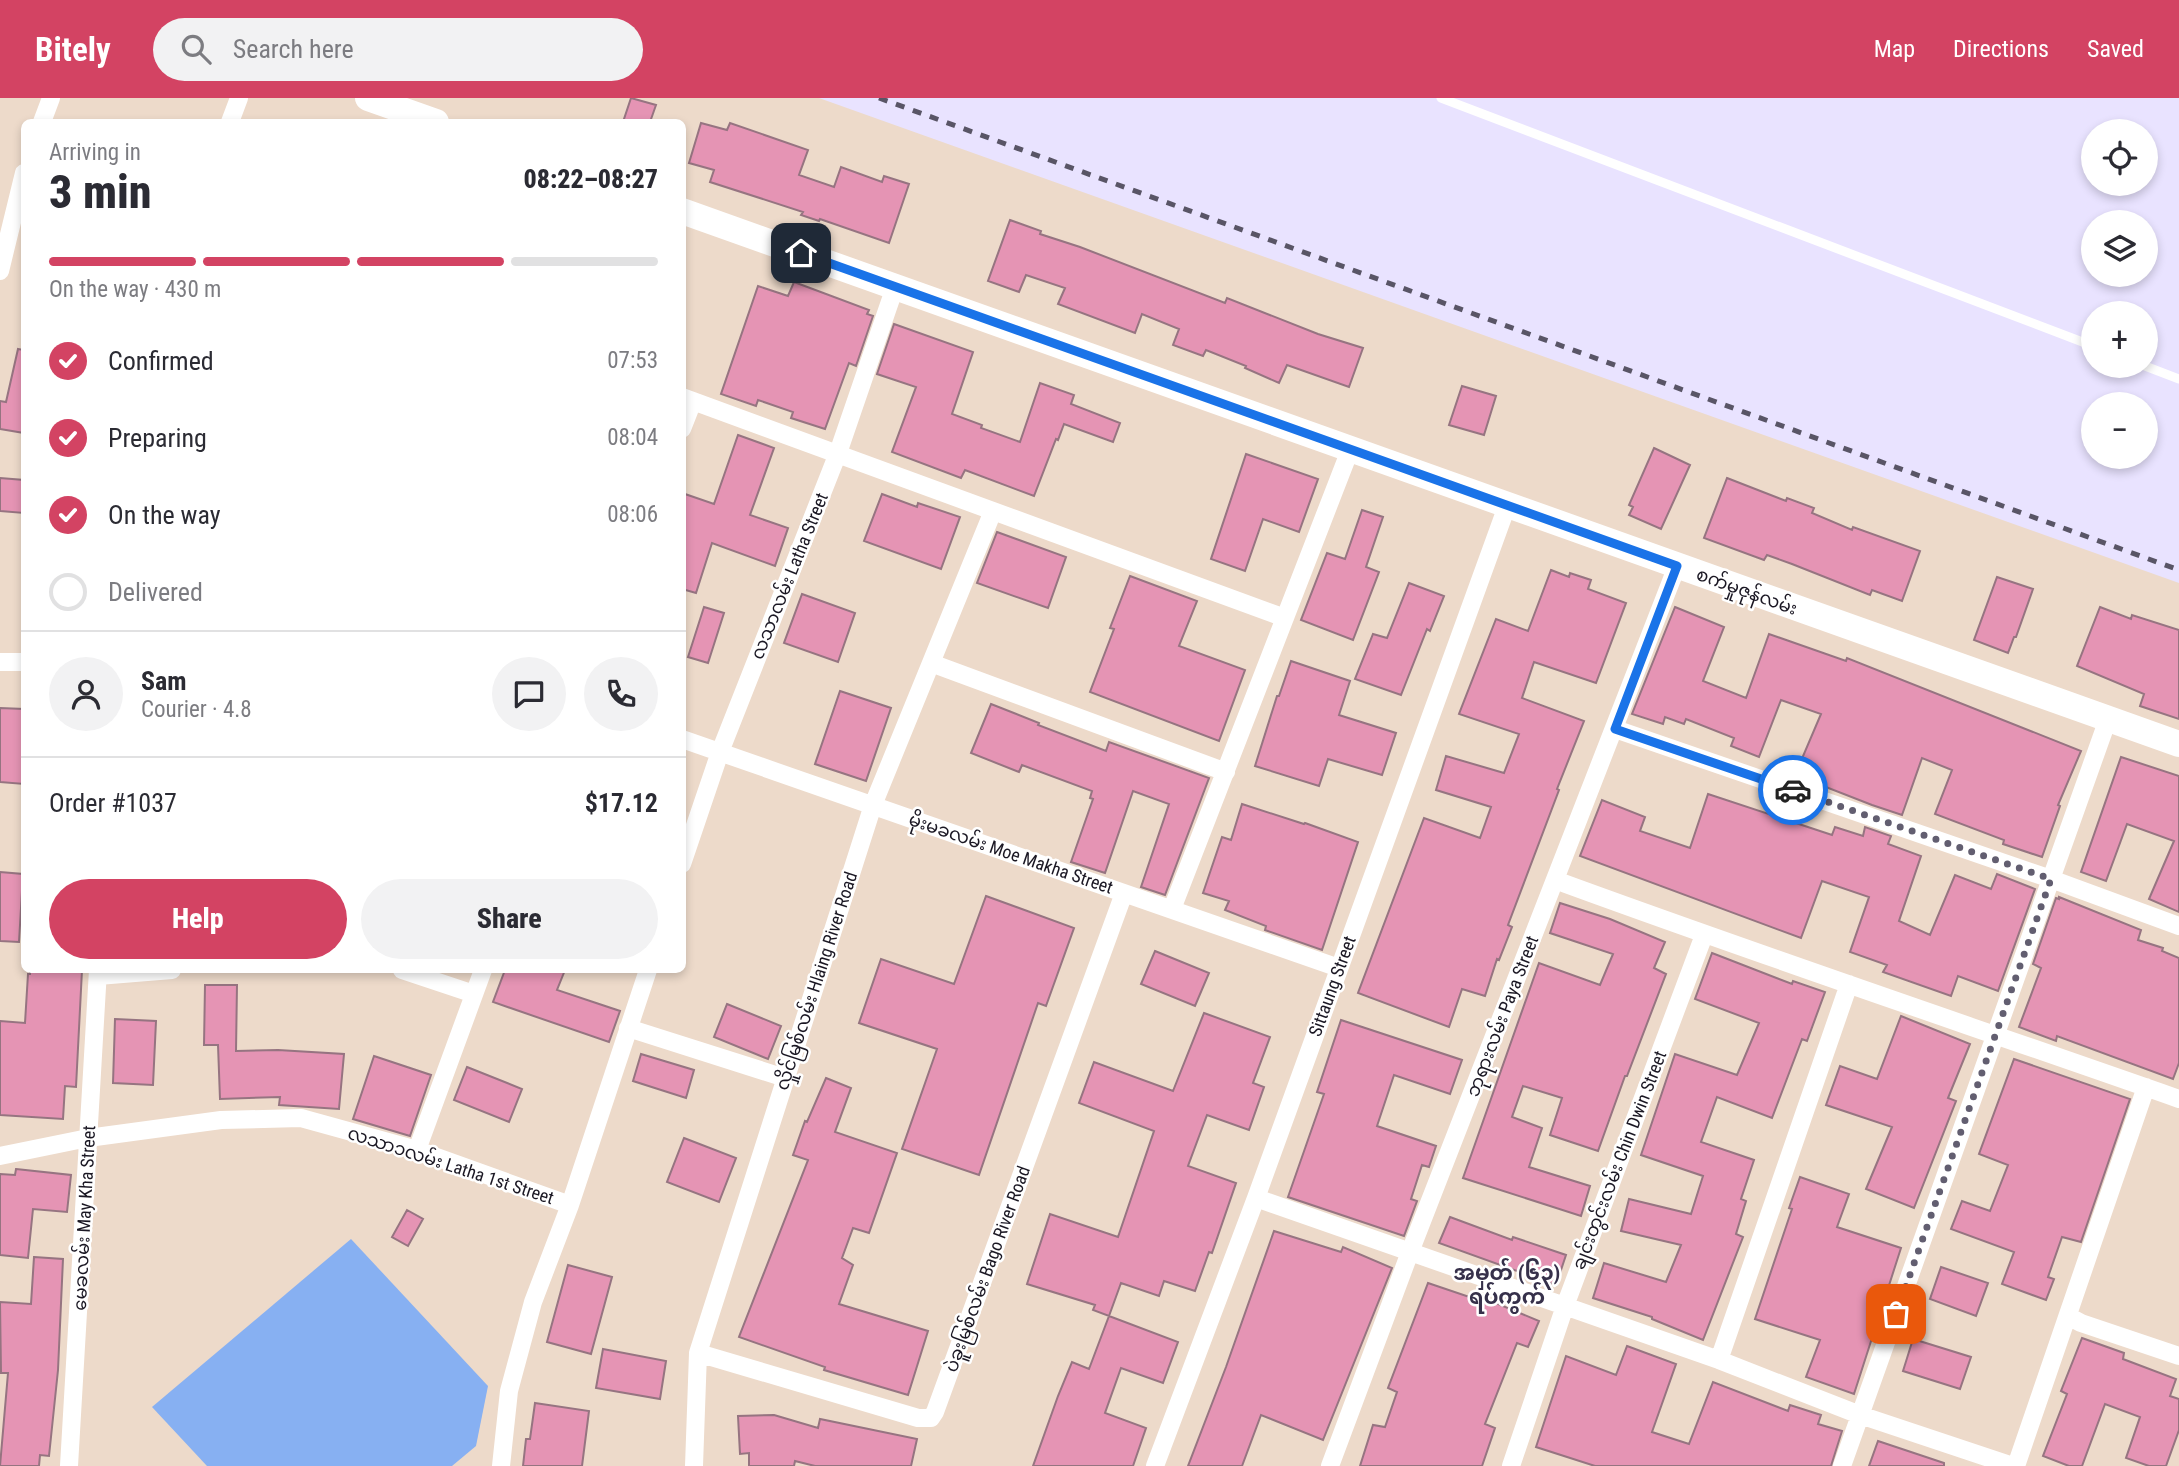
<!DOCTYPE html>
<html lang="en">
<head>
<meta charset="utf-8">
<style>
	:root { --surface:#fff; --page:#f2f2f3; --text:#2b2b33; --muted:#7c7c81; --line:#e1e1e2; --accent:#d34363 }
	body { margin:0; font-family:"Roboto Condensed","Noto Sans Myanmar",sans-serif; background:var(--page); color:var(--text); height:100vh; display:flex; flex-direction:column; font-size:26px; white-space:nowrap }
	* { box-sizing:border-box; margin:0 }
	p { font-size:23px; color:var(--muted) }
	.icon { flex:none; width:38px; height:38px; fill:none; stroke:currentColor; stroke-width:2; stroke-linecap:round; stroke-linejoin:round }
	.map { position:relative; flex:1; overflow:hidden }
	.drawer { position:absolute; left:21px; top:21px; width:665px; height:854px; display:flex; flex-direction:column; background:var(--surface); border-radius:10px; box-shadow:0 4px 10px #0003 }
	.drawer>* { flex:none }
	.fabs { position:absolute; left:2081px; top:21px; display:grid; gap:14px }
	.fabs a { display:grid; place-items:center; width:77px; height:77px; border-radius:50%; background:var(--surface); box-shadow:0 4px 10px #0003; font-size:35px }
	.pin { position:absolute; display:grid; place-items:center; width:60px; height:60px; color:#fff; margin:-30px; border-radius:14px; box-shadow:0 4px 10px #0006 }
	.courier { position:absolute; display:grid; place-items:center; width:70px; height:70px; margin:-35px; border:5px solid #1a73e8; border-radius:50%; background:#fff; color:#222; box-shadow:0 2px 9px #0007 }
	.summary em { font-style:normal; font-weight:800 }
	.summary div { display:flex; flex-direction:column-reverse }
	.summary { display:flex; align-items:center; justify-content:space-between; height:119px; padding:0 28px }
	h1 { font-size:46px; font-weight:800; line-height:52px }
	.bar { display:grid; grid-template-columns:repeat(4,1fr); gap:10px 7px; align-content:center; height:84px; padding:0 28px }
	.bar i { height:9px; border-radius:5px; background:var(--line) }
	.bar .on { background:var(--accent) }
	.bar p { grid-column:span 4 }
	.line { display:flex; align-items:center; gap:18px; padding:0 28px; border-top:2px solid var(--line) }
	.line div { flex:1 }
	.round { display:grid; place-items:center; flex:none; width:74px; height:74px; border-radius:37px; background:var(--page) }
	ol { padding:0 28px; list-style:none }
	li { display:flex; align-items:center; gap:21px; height:77px }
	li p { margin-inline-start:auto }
	li .icon { padding:7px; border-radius:50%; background:var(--accent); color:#fff; stroke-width:4 }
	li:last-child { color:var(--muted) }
	li i { width:38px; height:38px; border:4px solid var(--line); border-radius:50% }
	.button { display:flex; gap:14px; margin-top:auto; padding:14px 28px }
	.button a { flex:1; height:80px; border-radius:42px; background:var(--accent); color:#fff; font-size:28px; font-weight:800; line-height:80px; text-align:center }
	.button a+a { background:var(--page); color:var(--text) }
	header { display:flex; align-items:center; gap:42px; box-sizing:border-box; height:98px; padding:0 35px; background:var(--accent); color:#fff }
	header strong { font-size:33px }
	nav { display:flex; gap:38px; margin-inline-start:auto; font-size:24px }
	.search { width:490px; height:63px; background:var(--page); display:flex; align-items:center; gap:18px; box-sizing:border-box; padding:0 24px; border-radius:38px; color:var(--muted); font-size:26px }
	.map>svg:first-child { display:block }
	.industrial { fill:#eddaca; fill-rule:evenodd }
	.water { fill:#87b0f2 }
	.building { fill:#e594b4; stroke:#967481; stroke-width:2 }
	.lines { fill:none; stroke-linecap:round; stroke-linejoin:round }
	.lane { stroke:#fff; stroke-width:9 }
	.street { stroke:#fff; stroke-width:18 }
	.secondary { stroke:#fff; stroke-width:26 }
	.rail { stroke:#595566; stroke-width:5; stroke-dasharray:9 9; stroke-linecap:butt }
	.done { stroke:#625e70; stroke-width:7; stroke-dasharray:0 12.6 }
	.route { stroke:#1a73e8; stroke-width:9 }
	.labels { text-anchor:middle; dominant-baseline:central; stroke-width:5; stroke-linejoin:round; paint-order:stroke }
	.street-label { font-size:18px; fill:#1a1723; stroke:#fff }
	.quarter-label { font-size:21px; font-weight:bold; fill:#36304a; stroke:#fff }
</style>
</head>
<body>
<header>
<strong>Bitely</strong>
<div class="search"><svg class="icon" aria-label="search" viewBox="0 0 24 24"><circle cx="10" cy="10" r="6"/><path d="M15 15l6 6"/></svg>Search here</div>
<nav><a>Map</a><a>Directions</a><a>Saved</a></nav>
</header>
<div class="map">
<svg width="2179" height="1368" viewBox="0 0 2179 1368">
	<rect width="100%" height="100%" fill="#e9e3ff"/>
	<path class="industrial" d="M0,0H819L2179,485V1368H0ZM24,24H682V872H24Z"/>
	<path class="water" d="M351,1141L488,1288L476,1348L452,1368H207L152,1309Z"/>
	<path class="building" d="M631,0L656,7L650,24H623Z
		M701,25L727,32L730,25L808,52L799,77L834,89L841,69L882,84L884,78L909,86L889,145L820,121L819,123L801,117L803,114L710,84L714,72L689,65Z
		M1010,122L1041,133L1040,136L1080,149L1225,205L1227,200L1318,236L1363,250L1349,289L1287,267L1279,285L1245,270L1246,268L1206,252L1203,258L1173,247L1179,231L1142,216L1135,235L1058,206L1065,190L1026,177L1019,194L988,183Z
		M794,184L869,212L867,216L873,218L856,268L849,265L825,331L791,320L793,314L758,302L756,308L721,296L758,188L788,198Z
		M894,226L973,254L952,316L982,327L981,330L1020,344L1040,285L1074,297L1071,306L1120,325L1113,344L1064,326L1058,342L1056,341L1034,398L965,372L961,380L892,354L916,289L877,276Z
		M18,251L24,252V335L0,331V303L6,304Z
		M1462,288L1496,298L1484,337L1449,327Z
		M738,337L774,350L750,417L788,430L775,468L712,445L696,495L682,491V395L714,406Z
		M1654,350L1690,367L1661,431L1629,417L1633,409L1629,407Z
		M1246,356L1318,381L1299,434L1263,421L1245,473L1211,461Z
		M0,380L24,382V415L0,413Z
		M1727,380L1786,403L1787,400L1814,410L1812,415L1852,432L1853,429L1920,453L1902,503L1872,492L1870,497L1792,466L1767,457L1764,462L1704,440Z
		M882,396L917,409L918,405L960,419L941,471L864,443Z
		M1362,412L1383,419L1366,469L1379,474L1353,542L1301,522L1327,455L1345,461Z
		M997,434L1066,459L1048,510L977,485Z
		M1551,472L1569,479L1570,475L1591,482L1588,491L1626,505L1596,585L1534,564L1522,600L1584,623L1557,691L1559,692L1508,827L1512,829L1499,862L1497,861L1485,898L1462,891L1449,929L1358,895L1424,720L1480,740L1491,709L1436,692L1446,658L1504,675L1519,636L1459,616L1496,521L1528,533Z
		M1130,478L1197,503L1179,548L1245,572L1219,643L1090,594L1114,531L1110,530Z
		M1997,479L2033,491L2016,539H2014L2008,555L1974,542Z
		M1409,485L1444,498L1430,533L1427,531L1401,597L1355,581L1373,536L1387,540Z
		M802,496L855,515L838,564L784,545Z
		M704,509L724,515L708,565L688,559Z
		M1675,509L1724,529L1703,583L1746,600L1769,536L1846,563L1847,560L2081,653L2058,707L2060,708L2042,759L2003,746L2004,742L1935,716L1952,672L1922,660L1902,717L1872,707L1795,677L1821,616L1781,602L1759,659L1731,648L1734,640L1686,621L1684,626L1665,619L1663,626L1632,616Z
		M2100,509L2131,521L2132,517L2179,532V621L2140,608L2144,596L2077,568Z
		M1291,563L1350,583L1339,617L1396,635L1382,677L1328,661L1319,688L1255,668L1277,598H1279Z
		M840,593L891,610L866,683L815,666Z
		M991,606L1039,625L1038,627L1106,653L1109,644L1209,680L1165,797L1141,789L1169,706L1133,693L1105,775L1071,764L1093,701L1090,700L1092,693L1022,667L1019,674L971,655Z
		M0,610L24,611V686L0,684Z
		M2121,659L2179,678V814L2149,801L2174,743L2127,726L2106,783L2081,774Z
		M1708,696L1832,737L1835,729L1863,738L1865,729L1891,738L1888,746L1921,758L1899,823L1930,837L1955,777L1991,791L1997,776L2035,791L1998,893L1958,878L1951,898L1883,874L1887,867L1850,854L1869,799L1822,783L1801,840L1580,758L1602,702L1645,719L1640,733L1690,750Z
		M1242,706L1304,726L1305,725L1358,744L1322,852L1265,832L1266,828L1225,812L1229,803L1203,795L1222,739L1231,742Z
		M0,774L23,776L19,844L0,843Z
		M986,798L1074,830L1046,908L1038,905L979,1077L902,1051L937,951L859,925L881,861L954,886Z
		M2059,799L2141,832L2138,842L2163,850L2162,853L2179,860V965L2173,981L2057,938L2056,943L2019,929L2041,870L2033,866L2056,800L2059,801Z
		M1560,805L1610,821L1665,844L1654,870L1666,876L1627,978H1625L1598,1053L1550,1037L1562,1000L1523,988L1512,1019L1542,1030L1529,1069L1590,1088L1581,1118L1463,1080L1539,865L1600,887L1613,856L1550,835Z
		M1155,853L1209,875L1195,908L1141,886Z
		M1712,855L1792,886L1793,883L1825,894L1807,943L1802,941L1772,1020L1717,999L1701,1044L1754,1062L1741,1101L1746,1103L1736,1136L1743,1139L1703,1242L1652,1221V1219L1593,1200L1604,1165L1666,1184L1681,1147L1621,1133L1629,1101L1691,1116L1703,1078L1641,1057L1675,956L1737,977L1759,925L1695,901Z
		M30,872H82L76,989L65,988L63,1021L0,1017V923L25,925L28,876H30Z
		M505,872H565L557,892L620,913L609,944L493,904Z
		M205,887H237L236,953L278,952L344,956L339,1011L279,1007L280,999L220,1001L218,947H204Z
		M727,906L781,928L768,961L714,939Z
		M1204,915L1270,939L1253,985L1264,989L1249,1032L1207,1017L1188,1068L1236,1085L1212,1155L1209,1154L1195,1193L1164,1183L1159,1198L1121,1185L1109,1218L1093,1212L1095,1207L1027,1186L1050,1116L1118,1139L1154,1033L1079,1005L1094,964L1173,993Z
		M1901,918L1970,946L1948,1000L1956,1003L1914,1110L1866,1091L1892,1029L1826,1007L1840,968L1877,981Z
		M115,921L156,923L153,987L113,985Z
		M1341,922L1462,962L1450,996L1394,977L1377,1028L1436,1048L1429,1069L1422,1067L1411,1101L1417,1103L1404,1138L1288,1099L1324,996L1317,994Z
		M641,956L694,972L686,1000L633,983Z
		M374,958L431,977L410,1038L353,1021Z
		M2014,961L2130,1001L2081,1144L2062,1139L2048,1179L2054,1181L2046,1202L2002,1186L2014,1154L1951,1131L1962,1103L1990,1113L2008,1067L1979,1056Z
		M467,969L522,991L509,1024L454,1002Z
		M826,980L851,990L835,1034L897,1055L869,1135L853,1130L842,1160L853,1167L839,1206L928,1233L908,1297L824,1272L825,1269L739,1239L808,1062L793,1057L805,1023L807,1024Z
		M684,1040L736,1060L719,1104L667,1084Z
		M16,1071L71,1077L67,1114L33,1111L28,1160L0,1157V1076L15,1077Z
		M1800,1079L1849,1096L1837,1129L1901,1150L1854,1296L1806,1279L1820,1242L1755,1221L1792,1111L1789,1110Z
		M407,1112L423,1121L408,1148L392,1139Z
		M1450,1119L1512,1142L1513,1139L1566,1157L1556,1187L1439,1145Z
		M1274,1133L1341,1154L1343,1149L1392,1170L1323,1342L1261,1317L1242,1368H1188L1226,1269Z
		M34,1159L63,1161L58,1272L49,1358L40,1357L39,1368H0L8,1275H1L0,1204L31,1206Z
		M568,1167L612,1179L591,1256L547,1244Z
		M1941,1169L1988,1185L1976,1218L1930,1201Z
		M1428,1185L1490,1206L1491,1203L1539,1223L1528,1249L1517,1245L1485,1326L1495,1330L1482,1368H1360L1373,1327L1385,1329L1397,1294L1388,1290Z
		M1109,1218L1178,1244L1163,1285L1121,1270L1105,1315L1146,1330L1133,1368H1033L1058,1298L1072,1264L1089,1271Z
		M2082,1240L2124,1255L2123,1261L2176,1281L2170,1298L2179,1301V1332L2166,1368H2149L2126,1360L2140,1319L2105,1306L2082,1368H2069L2043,1358L2067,1296L2061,1293Z
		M1913,1241L1971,1259L1960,1291L1903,1273Z
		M1627,1248L1676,1266L1652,1334L1689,1346L1713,1284L1788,1313L1790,1307L1821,1317L1818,1326L1842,1333L1831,1368H1595L1536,1349L1566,1258L1616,1277Z
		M603,1251L666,1263L660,1301L596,1290Z
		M535,1305L589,1313L582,1368H523L526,1341H530Z
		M774,1317L818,1330L820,1321L917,1341L911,1368H815L795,1363L794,1368H749V1355L740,1356L738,1318Z
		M1878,1343L1944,1365V1368H1869Z"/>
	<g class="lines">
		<path class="lane" d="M1441,0L2093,248
			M2145,268L2179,281"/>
		<path class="street" d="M42,24L51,0
			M230,24L239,0
			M0,173L24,75
			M682,299L1285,520
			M682,331L693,303
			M0,564H24
			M931,565L1226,674
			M1615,631L2051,781L2179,828
			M682,641L1339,870
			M682,766L720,654L838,355L895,189
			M1555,782C1762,858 1971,928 2179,1001
			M1172,811L1350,352
			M402,872L474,896
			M98,878L172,872
			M628,930L785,980
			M417,1052L483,872
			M0,1058L88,1040L221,1022L301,1020L417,1052L570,1107
			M1256,1100L1719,1262L1860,1317L2013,1368
			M2068,1218L2081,1225L2179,1258
			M698,1255L918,1320H931L935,1314L1124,795
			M1719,1262L1849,886
			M69,1368L98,872
			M501,1368L509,1293L533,1204L570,1107L648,872
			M694,1368L698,1255L873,707L993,413
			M1155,1368L1256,1100L1507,408
			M1330,1368L1410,1154L1677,468
			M1511,1368L1565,1208L1704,837
			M1842,1368L2108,621
			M2016,1368L2146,989"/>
		<path class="secondary" d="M368,0L436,24
			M682,113L2179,646"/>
		<path class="rail" d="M879,0L2179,472"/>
	</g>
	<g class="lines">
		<path class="done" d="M1793,692L2051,781L1896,1216"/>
		<path class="route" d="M801,155L1677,468L1615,631L1793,692"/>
	</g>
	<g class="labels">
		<g class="street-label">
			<text transform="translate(789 478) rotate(-68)">လသာလမ်း Latha Street</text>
			<text transform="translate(1747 493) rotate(20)">စက်မှုဇုန်လမ်း</text>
			<text transform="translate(1011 755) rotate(19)">မိုးမခလမ်း Moe Makha Street</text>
			<text transform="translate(816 883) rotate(-72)">လှိုင်မြစ်လမ်း Hlaing River Road</text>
			<text transform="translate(1332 888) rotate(-70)">Sittaung Street</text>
			<text transform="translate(1502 918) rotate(-69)">ဘုရားလမ်း Paya Street</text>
			<text transform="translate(1619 1062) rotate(-69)">ချင်းတွင်းလမ်း Chin Dwin Street</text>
			<text transform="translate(451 1067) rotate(18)">လသာ၁လမ်း Latha 1st Street</text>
			<text transform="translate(84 1120) rotate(-87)">မေခလမ်း May Kha Street</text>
			<text transform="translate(987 1171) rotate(-70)">ပဲခူးမြစ်လမ်း Bago River Road</text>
		</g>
		<g class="quarter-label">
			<text x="1507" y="1175">အမှတ် (၆၃)<tspan x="1507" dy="24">ရပ်ကွက်</tspan></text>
		</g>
	</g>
</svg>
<div class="fabs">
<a><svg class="icon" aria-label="locate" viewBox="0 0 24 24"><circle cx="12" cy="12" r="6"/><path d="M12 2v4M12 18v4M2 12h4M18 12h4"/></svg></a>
<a><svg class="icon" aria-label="layers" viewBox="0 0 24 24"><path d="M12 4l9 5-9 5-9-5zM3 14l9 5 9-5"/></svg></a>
<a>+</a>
<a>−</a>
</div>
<div class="pin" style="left:1896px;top:1216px;background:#ea580c"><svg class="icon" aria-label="bag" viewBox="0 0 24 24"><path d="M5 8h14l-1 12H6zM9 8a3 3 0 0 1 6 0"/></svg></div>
<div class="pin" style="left:801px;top:155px;background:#1f2937"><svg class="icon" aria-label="home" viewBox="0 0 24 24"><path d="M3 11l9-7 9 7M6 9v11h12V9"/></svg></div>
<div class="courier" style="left:1793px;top:692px"><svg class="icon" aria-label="car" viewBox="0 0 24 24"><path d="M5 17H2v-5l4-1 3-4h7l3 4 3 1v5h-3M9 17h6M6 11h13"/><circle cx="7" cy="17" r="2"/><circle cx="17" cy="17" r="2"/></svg></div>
<section class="drawer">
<div class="summary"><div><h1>3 min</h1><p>Arriving in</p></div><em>08:22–08:27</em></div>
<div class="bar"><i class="on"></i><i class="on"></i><i class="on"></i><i></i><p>On the way · 430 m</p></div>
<ol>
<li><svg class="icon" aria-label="check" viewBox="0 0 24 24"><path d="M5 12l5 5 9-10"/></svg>Confirmed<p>07:53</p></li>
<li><svg class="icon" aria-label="check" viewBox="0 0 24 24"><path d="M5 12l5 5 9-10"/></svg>Preparing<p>08:04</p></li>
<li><svg class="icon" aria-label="check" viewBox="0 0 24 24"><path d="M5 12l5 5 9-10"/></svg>On the way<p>08:06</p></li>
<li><i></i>Delivered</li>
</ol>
<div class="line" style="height:126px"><a class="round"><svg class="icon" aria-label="person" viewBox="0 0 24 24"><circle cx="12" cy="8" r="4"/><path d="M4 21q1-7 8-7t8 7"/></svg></a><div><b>Sam</b><p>Courier · 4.8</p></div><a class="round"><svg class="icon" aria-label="chat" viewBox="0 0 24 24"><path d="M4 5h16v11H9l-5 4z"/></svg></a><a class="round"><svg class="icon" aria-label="phone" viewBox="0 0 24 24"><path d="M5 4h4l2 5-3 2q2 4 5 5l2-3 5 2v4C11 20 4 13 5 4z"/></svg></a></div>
<div class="line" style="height:91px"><div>Order #1037</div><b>$17.12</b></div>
<div class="button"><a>Help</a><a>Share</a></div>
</section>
</div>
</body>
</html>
